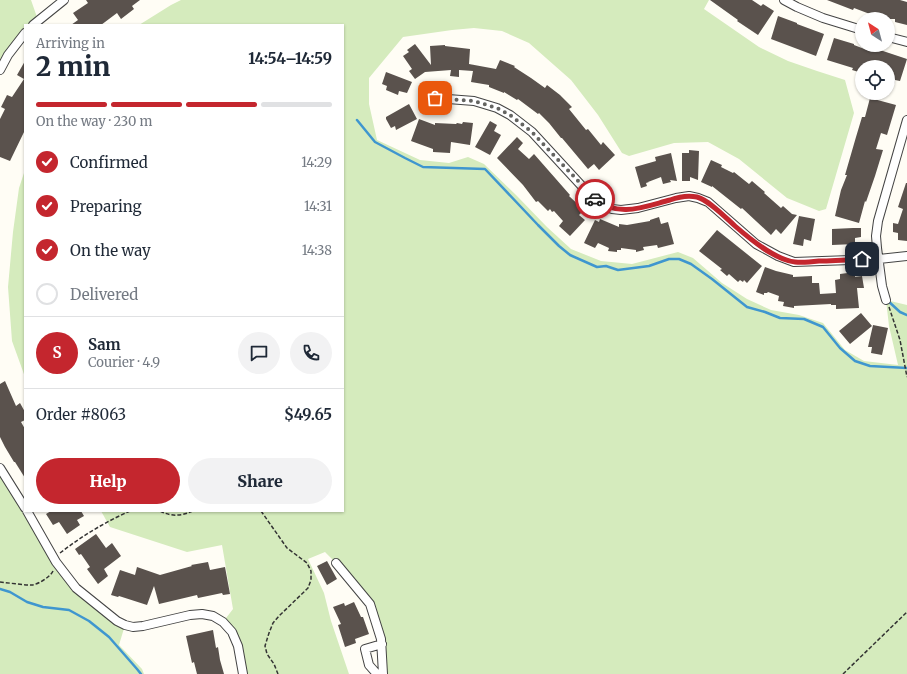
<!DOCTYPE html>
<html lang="en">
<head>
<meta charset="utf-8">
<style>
	:root { --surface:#fff; --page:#f2f2f3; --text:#1f2937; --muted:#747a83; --line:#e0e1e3; --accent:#c4262e }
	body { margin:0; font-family:Merriweather,serif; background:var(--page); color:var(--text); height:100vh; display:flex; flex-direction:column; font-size:15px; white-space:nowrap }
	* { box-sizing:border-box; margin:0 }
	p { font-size:13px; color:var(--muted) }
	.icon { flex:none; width:22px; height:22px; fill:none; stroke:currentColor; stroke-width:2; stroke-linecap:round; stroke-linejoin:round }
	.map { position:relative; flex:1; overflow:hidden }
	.details { position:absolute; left:24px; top:24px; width:320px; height:488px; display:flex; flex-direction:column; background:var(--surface); border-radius:0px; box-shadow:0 1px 3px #0004 }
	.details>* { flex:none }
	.needle { width:26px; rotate:324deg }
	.controls { position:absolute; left:855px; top:12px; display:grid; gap:8px }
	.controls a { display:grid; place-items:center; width:40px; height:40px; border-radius:50%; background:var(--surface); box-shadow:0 1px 3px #0004; font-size:20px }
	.pin { position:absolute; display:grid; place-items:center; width:34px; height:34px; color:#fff; margin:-17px; border-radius:8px; box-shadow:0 2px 6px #0006 }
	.courier { position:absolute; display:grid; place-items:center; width:40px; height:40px; margin:-20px; border:3px solid #c4262e; border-radius:50%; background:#fff; color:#222; box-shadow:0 1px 5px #0007 }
	.headline em { font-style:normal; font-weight:800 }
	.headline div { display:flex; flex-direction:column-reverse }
	.headline { display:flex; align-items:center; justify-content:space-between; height:68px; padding:0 12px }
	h1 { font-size:26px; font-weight:800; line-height:30px }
	.bar { display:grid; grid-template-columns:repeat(4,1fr); gap:6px 4px; align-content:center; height:48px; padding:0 12px }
	.bar i { height:5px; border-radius:3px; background:var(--line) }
	.bar .selected { background:var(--accent) }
	.bar p { grid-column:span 4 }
	.line { display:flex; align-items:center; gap:10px; padding:0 12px; border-top:1px solid var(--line) }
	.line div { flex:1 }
	.round { display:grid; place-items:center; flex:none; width:42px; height:42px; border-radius:21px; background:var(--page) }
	ol { padding:0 12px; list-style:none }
	li { display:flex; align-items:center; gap:12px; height:44px }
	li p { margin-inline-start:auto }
	li .icon { padding:4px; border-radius:50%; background:var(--accent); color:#fff; stroke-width:4 }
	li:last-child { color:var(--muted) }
	li i { width:22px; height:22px; border:2px solid var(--line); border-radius:50% }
	.button { display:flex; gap:8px; margin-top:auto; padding:8px 12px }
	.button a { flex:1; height:46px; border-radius:24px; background:var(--accent); color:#fff; font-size:16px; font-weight:800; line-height:46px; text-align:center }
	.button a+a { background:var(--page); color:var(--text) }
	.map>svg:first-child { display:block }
	.green { fill:#d5ebbd }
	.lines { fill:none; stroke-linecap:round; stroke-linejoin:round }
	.stream { stroke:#3f96cf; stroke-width:2.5 }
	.building { fill:#5a524d }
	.minor-casing { stroke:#444; stroke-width:10 }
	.path { stroke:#333; stroke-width:1.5; stroke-dasharray:4 2; stroke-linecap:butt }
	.minor { stroke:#fff; stroke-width:8 }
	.done { stroke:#646461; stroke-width:4; stroke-dasharray:0 7.2 }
	.route { stroke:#c4262e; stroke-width:5 }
</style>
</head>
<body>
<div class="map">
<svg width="907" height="674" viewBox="0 0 907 674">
	<rect width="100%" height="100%" fill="#fffdf5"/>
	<path class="green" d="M0,0H31L38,20L33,25H25V33L0,70Z
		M181,0H709L704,9L759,47L788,61L817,71L845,80L854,113L826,209L819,211L787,198L739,159L708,142L674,143L629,156L622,153L598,115L571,80L529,43L502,31L474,28L452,30L403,37L369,78V104L377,140L420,160L449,163L468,157L484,164L516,195L547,227L571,249L601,261L632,264L678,252L693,258L722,283L747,299L771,310L799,315L823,323L845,350L864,361L898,365L889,326L886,300L907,305V674H383L373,614L336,563L325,552L308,559L324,593L331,621L349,674H243L238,646L223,622L233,609L222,545L187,552L110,527L101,511H343V25H139L171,5Z
		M25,170V377L12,341L8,287L13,232L19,188Z
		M0,468L76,588L125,625L119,645L142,669L144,674H0Z"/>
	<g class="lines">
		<path class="stream" d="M357,120L375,142L405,158L423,167L485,169L538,225L559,246L570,255L597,267L606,266L618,270L649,266L669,259H679L691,264L712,279L747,307L765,312L780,318L804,319L823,327L840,348L855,361L870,366L907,368
			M887,300L900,312L907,315
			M0,589L10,592L27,602L43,607L69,610L89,621L109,637L137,669L141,674"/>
	</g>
	<path class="building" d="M86,0H140L132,6L134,9L121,19L117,13L101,25H71L78,20L73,13L88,3Z
		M710,0H752L761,6L763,4L774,11L758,35L737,21L738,20Z
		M827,0H900L907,2V25L895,22V19H883L854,8L853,10Z
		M778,16L797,23V24L824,34L816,56L771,39Z
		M834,38L854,44V45L867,50L868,46L907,59L900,81L895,80L894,84L888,82V67H862V73L852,70L853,68L827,60Z
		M415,44L431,65L430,46L445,45V46L470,49L469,64L496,69L500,60L515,66L514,67L531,78L545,88L547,85L560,95L572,107L569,109L586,130L588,129L601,145L603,142L615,155L599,170L594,164L588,169L562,138H561L549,123L539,113L538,114L518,99L517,100L504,92V93L489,87V85L471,82L473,71L459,70V77L450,76L451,70L425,72L415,79L409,71L412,69L403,56L409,52L407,50Z
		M25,61V130L10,161L0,157V119L5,109L1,107L7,95L12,97L24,79L17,75Z
		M386,72L412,82L407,93L399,91L398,95L386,90L387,86L382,84Z
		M870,98L896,105L887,135L881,133L876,149L883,150L875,176L866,202L865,201L859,223L835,216L841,190L847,175H845L856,137L862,117H865Z
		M409,104L417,119L396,130L395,126L391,128L386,119V117Z
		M419,119L435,125V123L456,124L457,123L462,124L463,122L473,123L470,145L451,142L450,153L433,152V149L411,141Z
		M490,121L497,125L494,131L501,135L490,155L475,147Z
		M517,137L523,143L518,149L529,159L534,154L570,195L569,196L584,210L579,215L585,220L570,236L559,226L563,221L554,211L552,212L550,209L548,211L538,201L536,202L523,185L497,158Z
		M689,150L699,151L698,180L690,177V181H682V153H689Z
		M671,153L677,181L670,180L671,182L663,184L661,177L648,182H649L646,183L647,186L641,188L635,167L656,161L655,157Z
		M711,160L722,165L721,167L733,173L734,172L749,184L752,181L765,192L764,193L781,208L783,206L792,214L797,215L781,234L776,229L771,235L742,208L741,209L712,186V187L701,182Z
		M906,183H907V241L898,240V233L893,232V223L898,224L903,209L898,207Z
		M799,216L815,219L811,241L804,239L803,246L793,244Z
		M659,217L661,224L668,222L674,244L658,248L657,245L643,247L644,250L636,252V250L621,248V250H617V252L608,251L609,248L598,243L595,248L584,243L595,220L599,222L600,219L619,227V224L627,225L650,221V220Z
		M853,228H861V237L855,238V244L832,245V229Z
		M717,230L762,266L747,283L744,280L743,282L740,280L738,282L729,274L727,276L720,270L722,269L699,251Z
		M765,267L776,271L793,275V277L812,276V283H819L820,294L836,293L835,280L840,279V274L855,272V277L862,276L864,288H857L859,308L836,309V305H831V304L794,306V308L783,306L784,302L778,301L779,296L768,292L767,293H764V295L756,292Z
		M861,313L872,326L850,344L839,331Z
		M873,325L888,328L882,355L871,353L872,347H868Z
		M5,381L16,406L20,403L25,412V420L21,422L25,429V478L15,462H14L5,447L0,437V384Z
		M51,511H81L84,516L77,520L80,525L67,534L59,522L53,525L46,514Z
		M96,534L106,548L112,543L121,556L104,569L108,576L98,584L87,569L90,567L81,554L79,555L75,549Z
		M327,561L337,579L327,585L317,566Z
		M208,562L210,570L225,567L230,594L223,595L222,593L198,598L197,595L159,604L154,586L147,605L119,596L118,597L111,595L120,570L135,575L137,567L160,575L192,566L191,565Z
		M354,602L361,617H363L369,634L355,639L356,643L345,647L338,625L341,624L333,607L344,603L345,606Z
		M213,630L216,648L218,647L220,660L224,674H197L194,662L192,663L186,636Z"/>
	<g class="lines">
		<defs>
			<path id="minor" d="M784,0L797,7L823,18L862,30
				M33,25L64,0
				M888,37L907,42
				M0,70L8,55L25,33
				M435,98L474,101L497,108L510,115L532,132L591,196L602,204L612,209L621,210L638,208L676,198L689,196L698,198L708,202L756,244L778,256L794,262L879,259L907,256
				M886,300L882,286L877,248L876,236L878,221L907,120
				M0,468L25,508
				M27,511L56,562L76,588L117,621L125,625L133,627L143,626L190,615L202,614L213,616L223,622L232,632L238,646L243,674
				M336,563L370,604L381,639L383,674
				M377,674L369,665L365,649L382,644"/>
		</defs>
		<use href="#minor" class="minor-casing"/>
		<path class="path" d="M889,307L900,340L907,377
			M160,511C172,517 181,516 193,511
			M261,511L287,548L307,563L311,571V580L308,588L279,616L273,623L269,633L265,646L267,654L274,664L278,674
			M60,553C82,536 105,522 130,511
			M0,582C10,583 22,585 32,585C39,584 50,577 53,571
			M843,674L907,612"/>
		<use href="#minor" class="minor"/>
	</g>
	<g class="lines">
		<path class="done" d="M435,98L474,101L497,108L510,115L532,132L595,199"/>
		<path class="route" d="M595,199C619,218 643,207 670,200C678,197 688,195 697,197C710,201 725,217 735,226C750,239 775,260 795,262C802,263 811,262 819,261C833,261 847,260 862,259"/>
	</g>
</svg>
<div class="controls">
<a><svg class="needle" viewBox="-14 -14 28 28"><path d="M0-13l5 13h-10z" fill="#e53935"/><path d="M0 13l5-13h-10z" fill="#747a83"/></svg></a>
<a><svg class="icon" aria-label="locate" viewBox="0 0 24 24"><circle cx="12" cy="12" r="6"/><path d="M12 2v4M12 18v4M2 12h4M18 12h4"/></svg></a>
</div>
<div class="pin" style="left:435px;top:98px;background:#ea580c"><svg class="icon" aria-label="bag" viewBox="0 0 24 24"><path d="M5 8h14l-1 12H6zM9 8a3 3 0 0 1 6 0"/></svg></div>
<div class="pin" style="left:862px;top:259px;background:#1f2937"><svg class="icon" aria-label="home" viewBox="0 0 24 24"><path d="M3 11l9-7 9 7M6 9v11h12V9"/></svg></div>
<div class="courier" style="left:595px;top:199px"><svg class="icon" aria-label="car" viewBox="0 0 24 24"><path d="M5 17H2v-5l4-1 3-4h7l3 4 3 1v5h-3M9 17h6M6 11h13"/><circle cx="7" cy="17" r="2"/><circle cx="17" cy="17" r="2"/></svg></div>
<section class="details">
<div class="headline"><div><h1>2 min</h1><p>Arriving in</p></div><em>14:54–14:59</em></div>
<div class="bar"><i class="selected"></i><i class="selected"></i><i class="selected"></i><i></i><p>On the way · 230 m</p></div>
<ol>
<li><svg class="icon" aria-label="check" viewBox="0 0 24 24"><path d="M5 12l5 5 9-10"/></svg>Confirmed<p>14:29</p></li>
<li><svg class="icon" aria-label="check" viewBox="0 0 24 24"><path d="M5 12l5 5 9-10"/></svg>Preparing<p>14:31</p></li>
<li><svg class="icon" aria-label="check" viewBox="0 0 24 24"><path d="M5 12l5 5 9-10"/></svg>On the way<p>14:38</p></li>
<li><i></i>Delivered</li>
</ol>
<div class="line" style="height:72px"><b class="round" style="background:var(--accent);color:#fff">S</b><div><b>Sam</b><p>Courier · 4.9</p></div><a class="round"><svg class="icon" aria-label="chat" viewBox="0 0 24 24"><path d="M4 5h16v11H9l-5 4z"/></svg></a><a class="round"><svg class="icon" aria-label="phone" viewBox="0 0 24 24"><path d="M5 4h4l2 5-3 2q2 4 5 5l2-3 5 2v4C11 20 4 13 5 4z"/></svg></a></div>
<div class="line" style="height:52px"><div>Order #8063</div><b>$49.65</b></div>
<div class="button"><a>Help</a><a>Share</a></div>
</section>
</div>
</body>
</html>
